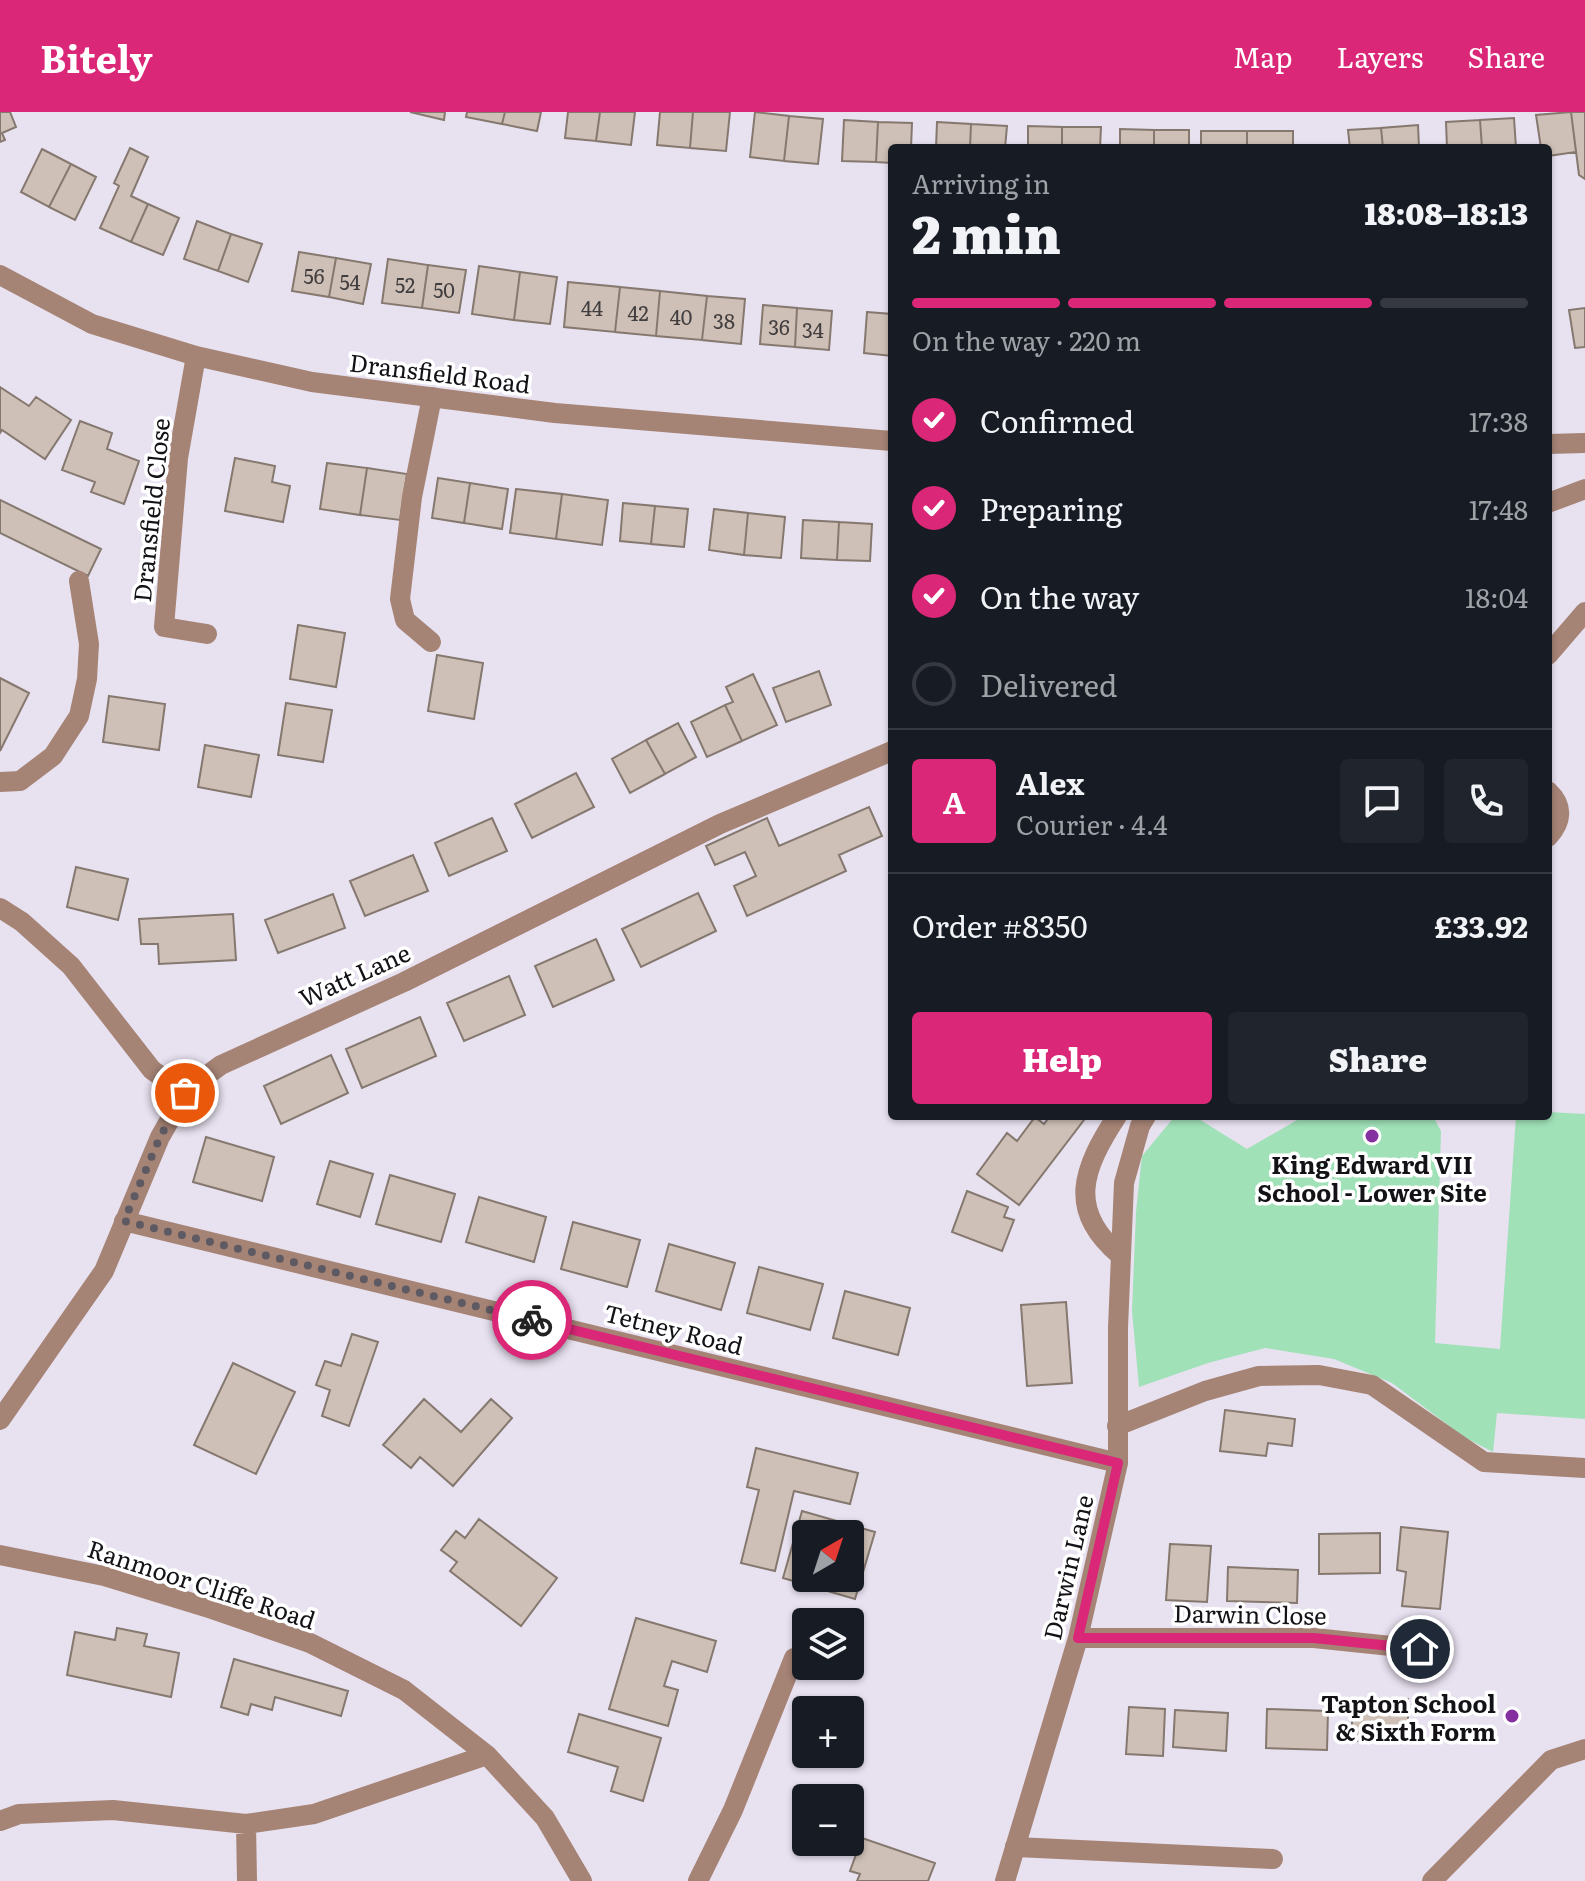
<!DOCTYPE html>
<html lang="en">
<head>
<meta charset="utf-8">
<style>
	:root { --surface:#171b24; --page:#20242c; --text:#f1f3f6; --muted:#9ea1a6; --line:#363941; --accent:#db2777 }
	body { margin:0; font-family:Literata,serif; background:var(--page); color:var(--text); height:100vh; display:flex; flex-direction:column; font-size:30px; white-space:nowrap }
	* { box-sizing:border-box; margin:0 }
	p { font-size:26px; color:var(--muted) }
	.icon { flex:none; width:44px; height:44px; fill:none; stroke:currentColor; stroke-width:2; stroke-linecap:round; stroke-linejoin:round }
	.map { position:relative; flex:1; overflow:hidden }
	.drawer { position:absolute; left:888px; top:32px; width:664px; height:976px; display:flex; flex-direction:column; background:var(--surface); border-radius:8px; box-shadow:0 2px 6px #0004 }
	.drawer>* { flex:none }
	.needle { width:52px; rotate:39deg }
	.buttons { position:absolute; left:792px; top:1408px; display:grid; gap:16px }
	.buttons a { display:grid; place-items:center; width:72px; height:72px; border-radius:8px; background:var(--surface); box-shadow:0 2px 6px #0004; font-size:40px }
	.pin { position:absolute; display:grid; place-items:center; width:68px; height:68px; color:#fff; margin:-34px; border:4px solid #fff; border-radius:50%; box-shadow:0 2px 8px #0007 }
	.courier { position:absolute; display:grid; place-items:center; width:80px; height:80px; margin:-40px; border:6px solid #db2777; border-radius:50%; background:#fff; color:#222; box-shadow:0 2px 10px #0007 }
	.summary em { font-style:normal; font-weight:800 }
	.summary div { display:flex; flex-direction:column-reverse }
	.summary { display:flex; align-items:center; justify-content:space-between; height:136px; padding:0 24px }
	h1 { font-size:52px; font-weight:800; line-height:60px }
	.bar { display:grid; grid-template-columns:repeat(4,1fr); gap:12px 8px; align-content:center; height:96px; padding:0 24px }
	.bar i { height:10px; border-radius:6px; background:var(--line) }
	.bar .active { background:var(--accent) }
	.bar p { grid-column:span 4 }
	.line { display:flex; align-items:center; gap:20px; padding:0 24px; border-top:2px solid var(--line) }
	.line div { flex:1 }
	.round { display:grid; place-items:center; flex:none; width:84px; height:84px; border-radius:8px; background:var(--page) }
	ol { padding:0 24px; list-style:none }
	li { display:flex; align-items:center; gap:24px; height:88px }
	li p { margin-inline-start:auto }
	li .icon { padding:8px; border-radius:50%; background:var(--accent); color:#fff; stroke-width:4 }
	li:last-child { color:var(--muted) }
	li i { width:44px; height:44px; border:4px solid var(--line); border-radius:50% }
	.action { display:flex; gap:16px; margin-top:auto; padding:16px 24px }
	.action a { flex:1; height:92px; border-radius:8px; background:var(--accent); color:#fff; font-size:32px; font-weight:800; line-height:92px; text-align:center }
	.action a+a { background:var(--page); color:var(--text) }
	header { display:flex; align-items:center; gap:48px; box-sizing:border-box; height:112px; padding:0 40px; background:var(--accent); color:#fff }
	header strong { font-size:38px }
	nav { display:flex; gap:44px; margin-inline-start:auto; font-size:28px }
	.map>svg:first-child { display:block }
	.green { fill:#a0e1b8 }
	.building { fill:#cec0b6; stroke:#85786f; stroke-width:2; fill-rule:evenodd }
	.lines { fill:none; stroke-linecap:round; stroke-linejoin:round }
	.service { stroke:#a58375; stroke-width:20 }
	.minor { stroke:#a58375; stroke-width:20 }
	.done { stroke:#5e5a63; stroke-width:8; stroke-dasharray:0 14.4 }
	.route { stroke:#db2777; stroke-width:10 }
	.poi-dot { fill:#85309f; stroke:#fff; stroke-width:3 }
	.labels { text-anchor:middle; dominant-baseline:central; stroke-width:7; stroke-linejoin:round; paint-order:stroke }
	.number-label { font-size:20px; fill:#423e3f }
	.street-label { font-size:24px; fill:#141217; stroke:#fff }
	.poi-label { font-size:24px; font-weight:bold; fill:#141217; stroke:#fff }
</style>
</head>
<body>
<header>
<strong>Bitely</strong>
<nav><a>Map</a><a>Layers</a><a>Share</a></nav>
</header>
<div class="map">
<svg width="1585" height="1769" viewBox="0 0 1585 1769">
	<rect width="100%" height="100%" fill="#e8e1f0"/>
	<path class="green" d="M1548,1000L1585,1002V1307L1497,1301L1493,1340L1464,1325L1392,1271L1334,1247L1265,1236L1208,1251L1139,1275L1132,1199L1136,1100L1142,1044L1175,1004H1194L1247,1037L1304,1004H1433L1441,1019L1435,1231L1500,1237L1516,1004H1548Z"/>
	<path class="building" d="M0,0H10L16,15L2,21L5,28L0,30Z
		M410,0H445L444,8Z
		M467,0H505L502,12L466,5Z
		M505,0H541L537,19L502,12Z
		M568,0H600L596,29L565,26Z
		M600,0H635L631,33L596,29Z
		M660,0H693L690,36L657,33Z
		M693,0H730L726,39L690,36Z
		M755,0L789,4L784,49L750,45Z
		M1571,0H1585V67L1579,63Z
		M1571,0L1576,40L1548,44V36H1541L1536,3Z
		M789,4L823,7L818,52L784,49Z
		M1514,6L1516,36H1482L1480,8Z
		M844,8L878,10L876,50L842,49Z
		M1480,8L1482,36H1447L1446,10Z
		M878,10L912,11L911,36H892V51L876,50Z
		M937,10L971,12L970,36H936Z
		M971,12L1007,14L1005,36H970Z
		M1418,13L1419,36H1383L1381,16Z
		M1028,14L1062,15V36H1028Z
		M1062,15H1101L1100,36H1062Z
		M1381,16L1383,36H1350L1348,18Z
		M1120,17L1154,18V36H1120Z
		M1154,18H1189V36H1154Z
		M1201,19H1247V36H1201Z
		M1247,19H1293V36H1247Z
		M130,36L148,45L131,84L148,92L131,130L100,116L119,74L114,71Z
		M42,37L71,52L49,95L21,80Z
		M71,52L96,65L75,108L49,95Z
		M148,92L179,106L163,143L131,130Z
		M197,109L231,122L218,159L184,147Z
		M231,122L262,132L248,170L218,159Z
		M299,140L336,146L329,185L292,179Z
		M336,146L371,152L363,192L329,185Z
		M388,147L428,153L422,196L382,191Z
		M428,153L466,158L459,201L422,196Z
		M479,154L520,160L514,208L472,202Z
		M520,160L557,165L550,212L514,208Z
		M568,170L620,175L615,220L564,215Z
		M620,175L660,179L656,224L615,220Z
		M660,179L707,184L702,228L656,224Z
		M707,184L745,187L741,232L702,228Z
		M763,193L797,196L795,235L760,232Z
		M797,196L832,199L829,238L795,235Z
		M1585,196V235L1575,236L1569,198Z
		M867,200L892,202V244L864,241Z
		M0,275L29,294L36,285L71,308L45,347L2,318L0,321Z
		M80,309L112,321L107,337L139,349L124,392L91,380L95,370L62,358Z
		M235,346L275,354L272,370L290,374L283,410L225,399Z
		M327,351L367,356L360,403L320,397Z
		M367,356L407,362L400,408L360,403Z
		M438,366L470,371L464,411L432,406Z
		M470,371L508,377L502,417L464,411Z
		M516,377L562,382L556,427L510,421Z
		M562,382L608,388L602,433L556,427Z
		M0,388L101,437L88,464L0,421Z
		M623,391L655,394L651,432L620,429Z
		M655,394L688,397L684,435L651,432Z
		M714,397L748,401L744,443L709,438Z
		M748,401L785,405L781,446L744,443Z
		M803,408L839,410L837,448L801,446Z
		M839,410L872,412L870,449L837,448Z
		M298,513L345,521L336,575L290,567Z
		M437,543L483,551L474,607L428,599Z
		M819,559L831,593L786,610L773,576Z
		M753,562L777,613L742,629L725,593L733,590L726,575Z
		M0,566L29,581L0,639Z
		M109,584L165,592L159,638L103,630Z
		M286,591L332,598L323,650L278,643Z
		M725,593L742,629L707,645L691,610Z
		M678,611L696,645L665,662L646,628Z
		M646,628L665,662L630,681L612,647Z
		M205,633L259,643L251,685L198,675Z
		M576,661L594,695L532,726L515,692Z
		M869,695L882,724L839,743L846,759L747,804L734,774L756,764L745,740L715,753L706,734L767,706L779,734Z
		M492,706L507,739L449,764L435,731Z
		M413,743L428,779L365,804L350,769Z
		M76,755L128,767L118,808L67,795Z
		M698,781L716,819L641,855L622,817Z
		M333,782L345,816L278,841L265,808Z
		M233,802L236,848L159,852L158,832H141L139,807Z
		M596,827L614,868L553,895L535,854Z
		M509,864L525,903L464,929L447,891Z
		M420,905L436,944L362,976L346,937Z
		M331,943L348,981L281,1012L264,974Z
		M1050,1004H1087L1019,1093L977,1062L1007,1021L1017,1029L1035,1005L1044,1012Z
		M206,1025L274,1045L262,1089L193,1070Z
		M330,1049L373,1062L360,1105L317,1092Z
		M390,1063L455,1082L441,1130L376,1112Z
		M967,1079L1008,1095L1004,1105L1014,1108L1002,1139L952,1120Z
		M479,1085L546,1105L534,1150L466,1130Z
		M573,1110L640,1128L627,1175L561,1157Z
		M669,1132L735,1151L721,1198L656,1179Z
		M759,1155L823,1172L810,1218L747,1201Z
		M845,1179L910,1196L898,1243L833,1226Z
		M1066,1190L1072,1271L1027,1274L1021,1193Z
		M352,1222L378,1230L349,1314L322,1304L330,1278L316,1273L325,1249L341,1254Z
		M233,1251L295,1280L256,1362L194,1333Z
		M424,1287L461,1320L491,1287L512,1306L453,1374L420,1345L411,1356L383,1333Z
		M1225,1298L1295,1307L1292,1334L1268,1331L1266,1344L1220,1339Z
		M756,1336L858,1361L850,1392L794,1379L775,1459L741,1451L759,1378L747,1375Z
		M802,1399L875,1420L855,1487L783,1466ZM806,1422H850V1466H806Z
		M479,1407L557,1466L521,1514L450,1459L457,1450L441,1438L456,1419L465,1426Z
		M1401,1415L1448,1420L1440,1497L1402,1494L1406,1460L1397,1458Z
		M1380,1421V1461L1319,1462V1422Z
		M1170,1432L1211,1434L1207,1490L1166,1488Z
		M1228,1455L1298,1458L1297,1491L1227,1489Z
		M636,1506L716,1529L707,1560L672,1549L664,1574L678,1578L668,1614L609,1597Z
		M117,1516L147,1522L144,1534L179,1541L171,1585L67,1563L75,1520L115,1528Z
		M234,1547L348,1579L341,1604L275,1585L272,1598L251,1592L248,1603L221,1595Z
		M1352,1586L1408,1587V1630L1352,1629Z
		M1129,1595L1165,1597L1163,1644L1126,1642Z
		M1267,1597L1328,1599L1327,1638L1266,1636Z
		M1175,1598L1228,1601L1226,1639L1173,1635Z
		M579,1602L661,1626L643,1689L611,1679L618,1655L568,1640Z
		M862,1726L935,1751L928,1769H857L860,1762L850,1759Z"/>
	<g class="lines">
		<path class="service" d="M431,530L405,508L400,487L412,385L432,285
			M0,670L20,669L53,644L79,604L87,567L89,532L79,469
			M1117,1004C1083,1056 1066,1098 1120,1143
			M1117,1314L1205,1279L1259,1264L1319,1263L1372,1273L1484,1350L1585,1356
			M1015,1735L1273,1747
			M1432,1769L1551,1648L1585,1637"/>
		<path class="minor" d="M0,163L92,212L196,244L312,270L555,301L892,329
			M196,244L178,346L164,515L207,522
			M1548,332L1585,331
			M1548,391L1585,377
			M1548,543L1585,500
			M1548,679C1564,694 1562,710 1548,725
			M0,796L22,810L71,854L152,958L185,981
			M124,1109L1118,1351
			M0,1308L104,1159L160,1025L187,978L221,953L404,870L720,712L892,639
			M0,1443L104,1464L212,1497L310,1531L404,1578L487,1643L545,1706L582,1769
			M1078,1526H1314L1420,1537
			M0,1709L19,1702L113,1698L246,1712L314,1702L487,1643
			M246,1712L247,1769
			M698,1769L733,1698L794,1546
			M1005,1769L1078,1526L1118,1351V1216L1124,1071L1140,1014L1146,1004"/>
	</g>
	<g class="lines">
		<path class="done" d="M185,981L160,1025L124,1109L532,1208"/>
		<path class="route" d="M532,1208L1118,1351L1078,1526H1314L1420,1537"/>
	</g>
	<g class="poi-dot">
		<circle cx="1372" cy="1024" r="8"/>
		<circle cx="1512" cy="1604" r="8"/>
	</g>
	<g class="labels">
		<g class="number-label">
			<text x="314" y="163">56</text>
			<text x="350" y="169">54</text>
			<text x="405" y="172">52</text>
			<text x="444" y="177">50</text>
			<text x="592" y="195">44</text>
			<text x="638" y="200">42</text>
			<text x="681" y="204">40</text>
			<text x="724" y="208">38</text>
			<text x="779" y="214">36</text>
			<text x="813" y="217">34</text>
		</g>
		<g class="street-label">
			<text transform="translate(440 260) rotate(7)">Dransfield Road</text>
			<text transform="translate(150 398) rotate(-84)">Dransfield Close</text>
			<text transform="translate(354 862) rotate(-24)">Watt Lane</text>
			<text transform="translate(674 1216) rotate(14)">Tetney Road</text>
			<text transform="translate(1067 1455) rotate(-77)">Darwin Lane</text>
			<text transform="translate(202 1471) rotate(18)">Ranmoor Cliffe Road</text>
			<text transform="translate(1250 1501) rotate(1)">Darwin Close</text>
		</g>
		<g class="poi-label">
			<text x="1372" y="1051">King Edward VII<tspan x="1372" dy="28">School - Lower Site</tspan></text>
			<text x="1496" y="1590" text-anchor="end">Tapton School<tspan x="1496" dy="28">&amp; Sixth Form</tspan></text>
		</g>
	</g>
</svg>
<div class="buttons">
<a><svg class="needle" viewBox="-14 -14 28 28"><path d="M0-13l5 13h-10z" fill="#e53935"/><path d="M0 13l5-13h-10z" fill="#9ea1a6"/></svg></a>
<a><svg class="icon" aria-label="layers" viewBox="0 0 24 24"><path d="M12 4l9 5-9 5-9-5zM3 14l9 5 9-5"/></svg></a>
<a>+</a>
<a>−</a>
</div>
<div class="pin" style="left:185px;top:981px;background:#ea580c"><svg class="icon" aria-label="bag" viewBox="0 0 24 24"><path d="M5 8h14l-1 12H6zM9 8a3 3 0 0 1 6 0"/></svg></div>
<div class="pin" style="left:1420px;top:1537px;background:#1f2937"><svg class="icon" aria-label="home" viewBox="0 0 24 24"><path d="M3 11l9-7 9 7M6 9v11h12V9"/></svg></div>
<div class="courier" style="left:532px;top:1208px"><svg class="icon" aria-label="bike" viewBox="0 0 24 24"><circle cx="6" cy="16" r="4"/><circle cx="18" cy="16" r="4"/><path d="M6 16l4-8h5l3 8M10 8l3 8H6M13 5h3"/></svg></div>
<section class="drawer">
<div class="summary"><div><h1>2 min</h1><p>Arriving in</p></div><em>18:08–18:13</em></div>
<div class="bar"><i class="active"></i><i class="active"></i><i class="active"></i><i></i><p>On the way · 220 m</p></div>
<ol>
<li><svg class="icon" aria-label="check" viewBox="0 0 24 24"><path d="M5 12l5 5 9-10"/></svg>Confirmed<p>17:38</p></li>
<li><svg class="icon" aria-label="check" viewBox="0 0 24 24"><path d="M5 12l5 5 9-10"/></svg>Preparing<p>17:48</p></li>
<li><svg class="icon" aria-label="check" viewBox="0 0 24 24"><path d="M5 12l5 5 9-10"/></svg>On the way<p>18:04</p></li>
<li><i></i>Delivered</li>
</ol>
<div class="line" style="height:144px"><b class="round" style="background:var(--accent);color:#fff">A</b><div><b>Alex</b><p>Courier · 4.4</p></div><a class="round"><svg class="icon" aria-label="chat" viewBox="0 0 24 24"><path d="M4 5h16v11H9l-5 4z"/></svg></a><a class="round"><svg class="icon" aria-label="phone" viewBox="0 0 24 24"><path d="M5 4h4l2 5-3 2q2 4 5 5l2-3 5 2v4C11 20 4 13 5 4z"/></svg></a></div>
<div class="line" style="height:104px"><div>Order #8350</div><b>£33.92</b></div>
<div class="action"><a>Help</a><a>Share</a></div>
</section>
</div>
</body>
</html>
